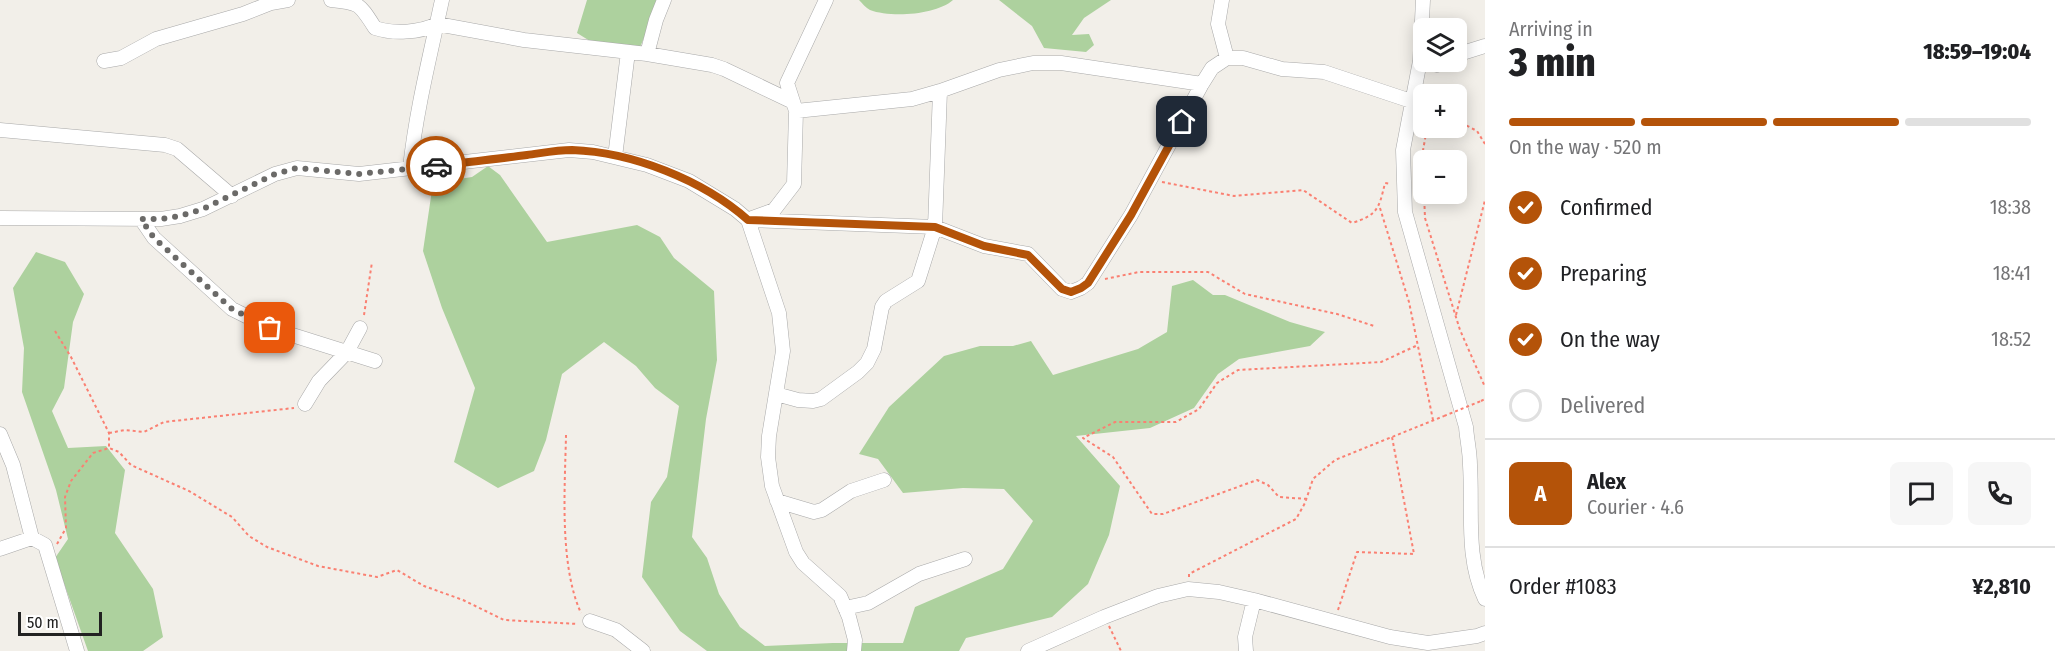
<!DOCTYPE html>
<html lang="en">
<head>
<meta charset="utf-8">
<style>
	:root { --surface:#fff; --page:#f6f6f6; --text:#202124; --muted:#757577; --line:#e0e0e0; --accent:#b45309 }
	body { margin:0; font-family:"Fira Sans Condensed",sans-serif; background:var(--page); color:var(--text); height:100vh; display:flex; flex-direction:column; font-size:22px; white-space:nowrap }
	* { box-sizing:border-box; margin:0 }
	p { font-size:20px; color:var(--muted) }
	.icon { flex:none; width:33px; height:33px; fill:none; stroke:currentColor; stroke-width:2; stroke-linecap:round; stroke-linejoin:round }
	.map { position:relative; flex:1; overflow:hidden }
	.side { display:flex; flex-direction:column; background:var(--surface); width:570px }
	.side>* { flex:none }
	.buttons { position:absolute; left:1413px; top:18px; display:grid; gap:12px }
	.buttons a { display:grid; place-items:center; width:54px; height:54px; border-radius:9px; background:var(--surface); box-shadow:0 3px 15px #0003; font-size:30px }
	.scale { position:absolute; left:18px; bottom:15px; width:84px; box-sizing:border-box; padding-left:6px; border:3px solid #222; border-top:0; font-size:16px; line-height:21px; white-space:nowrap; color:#222; -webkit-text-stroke:4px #fff; paint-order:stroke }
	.pin { position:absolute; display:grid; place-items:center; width:51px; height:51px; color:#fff; margin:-26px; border-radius:12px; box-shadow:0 3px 9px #0006 }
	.courier { position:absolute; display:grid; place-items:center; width:60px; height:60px; margin:-30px; border:4px solid #b45309; border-radius:50%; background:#fff; color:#222; box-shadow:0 2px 8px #0007 }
	.head em { font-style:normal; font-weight:800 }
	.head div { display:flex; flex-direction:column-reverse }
	.head { display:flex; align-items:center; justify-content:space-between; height:102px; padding:0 24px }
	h1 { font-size:39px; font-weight:800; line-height:45px }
	.bar { display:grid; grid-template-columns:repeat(4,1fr); gap:9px 6px; align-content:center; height:72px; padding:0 24px }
	.bar i { height:8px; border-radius:4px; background:var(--line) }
	.bar .current { background:var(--accent) }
	.bar p { grid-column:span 4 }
	.line { display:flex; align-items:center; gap:15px; padding:0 24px; border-top:2px solid var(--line) }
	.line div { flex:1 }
	.round { display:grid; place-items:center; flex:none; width:63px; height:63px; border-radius:9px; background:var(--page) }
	ol { padding:0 24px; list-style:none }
	li { display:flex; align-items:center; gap:18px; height:66px }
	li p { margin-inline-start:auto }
	li .icon { padding:6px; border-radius:50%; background:var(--accent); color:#fff; stroke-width:4 }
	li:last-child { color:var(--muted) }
	li i { width:33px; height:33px; border:3px solid var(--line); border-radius:50% }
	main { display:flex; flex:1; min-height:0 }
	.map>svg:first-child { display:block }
	.forest { fill:#add19e }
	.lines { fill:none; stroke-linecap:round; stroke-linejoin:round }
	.minor-casing { stroke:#a9a9a9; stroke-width:15 }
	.path { stroke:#fa8072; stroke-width:2; stroke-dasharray:3 3; stroke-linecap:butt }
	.minor { stroke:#fff; stroke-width:14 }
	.path-bridge { stroke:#fa8072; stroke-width:2; stroke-dasharray:3 3; stroke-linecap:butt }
	.done { stroke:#6b6a68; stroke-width:6; stroke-dasharray:0 10.8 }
	.route { stroke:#b45309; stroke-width:8 }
</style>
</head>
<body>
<main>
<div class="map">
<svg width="1485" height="651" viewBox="0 0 1485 651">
	<rect width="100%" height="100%" fill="#f2efe9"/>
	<path class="forest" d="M587,0H660L638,52L598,46L577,33Z
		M859,0H953C936,15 891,18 870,10C866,8 862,3 859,0Z
		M999,0H1111L1084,18L1072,35L1089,34L1094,45L1086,52L1044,48L1032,26Z
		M488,166L500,175L547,242L637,225L660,237L674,258L714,291L717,360L706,419L692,537L707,558L719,594L740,627L765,646L833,643H903L915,607L1003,569L1033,521L1004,489L963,488L903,493L878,459L859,454L889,407L944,356L980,346H1013L1031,341L1053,375L1138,349L1167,332L1172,286L1193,280L1213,295H1225L1290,322L1325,332L1310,346L1239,359L1218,374L1194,408L1150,428L1076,436L1120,486L1109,535L1088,584L1052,617L966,638L959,651H707L680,631L642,577L651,502L667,477L679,406L655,388L636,366L604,342L562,374L546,440L534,471L498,488L454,462L475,388L442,308L423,251L433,183L472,177Z
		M36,252L65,262L84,294L73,322L64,388L52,411L68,448L106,446L125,470L115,533L153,589L163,637L143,651H88L55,558L68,539L56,490L22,392L24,348L13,288Z"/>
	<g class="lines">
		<defs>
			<path id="minor" d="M331,0C360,3 359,3 375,28C393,34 419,33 437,24L524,40L647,54L712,65L724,69L793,102
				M1222,0L1218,24L1227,58
				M1423,0L1420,61L1403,150L1405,212L1466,427C1467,440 1470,452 1470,465C1473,510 1465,557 1485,599
				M647,54L656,20L664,0
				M1456,55L1485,46
				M104,61L121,58L156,39L243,14L271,3L288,0
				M1420,61L1437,65L1442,62
				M796,111L912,99L940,91L999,70L1033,63H1061L1202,84
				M0,130L165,145L177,149L232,196
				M615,157L628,52
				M410,168C416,111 430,56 442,0
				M0,218L161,219L180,216L203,209L275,174L297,168L359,174L569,150L593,152L647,165L689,181L735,209L748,220L779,313L783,351L769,436L768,457L772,486L796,552L803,563L840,596L849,617L855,640L854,651
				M752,218L774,210L794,184L796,111L787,83L826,0
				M141,219L154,238L232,309L270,328L375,361
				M748,220L935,227L984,246L1028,254L1062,289L1071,292L1081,288L1088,283L1131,215L1202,84L1212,68L1227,58H1243L1282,69L1324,72L1411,101
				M776,394L798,400L813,401L821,399L858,372L867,363L874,349L882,307L886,301L918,281L935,227L940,91
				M305,404L319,381L347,352L360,328
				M0,434L13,465L32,538
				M777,501L814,512L822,510L851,491L884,480
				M0,549L32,538L45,545L77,651
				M845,608L868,603L919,574L965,559
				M590,621L616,630L643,651
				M1028,651L1104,617L1158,596L1188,589L1219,592L1254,600L1390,637L1428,643L1477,636L1485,633
				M1246,651L1245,637L1254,600"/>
		</defs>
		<use href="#minor" class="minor-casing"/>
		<path class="path" d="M1456,120L1477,131L1485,144
			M1162,182L1234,196L1303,190L1352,223C1378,215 1379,208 1385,183L1391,184
			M1415,186L1423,185
			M1424,187L1422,156L1427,128
			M1424,194L1425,218L1460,330L1485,387
			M1380,208L1409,302L1433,420
			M1105,279L1139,272H1208L1245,294L1337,314L1374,326
			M364,315L372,262
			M1456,315L1485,200
			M55,331L71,357L109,433V448
			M1481,401L1485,399
			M109,433L125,430L144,432L164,422L294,408
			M566,435C565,487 559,565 581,613
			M1307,499L1279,497L1268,485L1257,480L1163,514H1152L1113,457L1083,438L1115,422H1176L1199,409L1217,383L1238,370L1381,362L1418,345
			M57,544L66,528L65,497L71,481L93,453L109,448L119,452L131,465L189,491L232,517L249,536L267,547L318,566L377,577L397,570L424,586L463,600L504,620L578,624
			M1189,577V574L1296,519L1305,503L1313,479L1335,460L1444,416
			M1338,610L1357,552L1414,554L1392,437
			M1109,626L1121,651"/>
		<use href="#minor" class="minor"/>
		<path class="path-bridge" d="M1444,416L1481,401"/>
	</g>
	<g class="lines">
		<path class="done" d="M270,328L232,309L154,238L141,219H161L180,216L203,209L275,174L297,168L359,174L436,166"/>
		<path class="route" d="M436,166C466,162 496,159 527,155C542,153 557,150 572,150C632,152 703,180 748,220L935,227L984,246L1028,255L1062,289L1071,292L1081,288L1088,283L1131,215L1182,122"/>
	</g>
</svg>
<div class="buttons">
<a><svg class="icon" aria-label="layers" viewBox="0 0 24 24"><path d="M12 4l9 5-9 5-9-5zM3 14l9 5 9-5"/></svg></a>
<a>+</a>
<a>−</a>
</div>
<div class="scale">50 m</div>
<div class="pin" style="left:270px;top:328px;background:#ea580c"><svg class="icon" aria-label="bag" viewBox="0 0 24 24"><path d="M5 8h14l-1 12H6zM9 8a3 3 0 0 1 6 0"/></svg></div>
<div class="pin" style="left:1182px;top:122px;background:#1f2937"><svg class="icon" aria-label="home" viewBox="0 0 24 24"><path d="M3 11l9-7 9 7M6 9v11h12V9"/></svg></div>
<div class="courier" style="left:436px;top:166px"><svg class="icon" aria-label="car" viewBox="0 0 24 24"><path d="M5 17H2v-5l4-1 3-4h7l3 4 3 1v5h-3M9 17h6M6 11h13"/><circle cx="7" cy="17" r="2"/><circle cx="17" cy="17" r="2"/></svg></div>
</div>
<section class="side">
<div class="head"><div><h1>3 min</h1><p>Arriving in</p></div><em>18:59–19:04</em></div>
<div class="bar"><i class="current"></i><i class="current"></i><i class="current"></i><i></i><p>On the way · 520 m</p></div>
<ol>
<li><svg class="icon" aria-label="check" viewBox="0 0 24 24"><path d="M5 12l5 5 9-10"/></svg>Confirmed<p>18:38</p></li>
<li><svg class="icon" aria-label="check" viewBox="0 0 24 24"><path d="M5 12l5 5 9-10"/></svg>Preparing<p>18:41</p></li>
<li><svg class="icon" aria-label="check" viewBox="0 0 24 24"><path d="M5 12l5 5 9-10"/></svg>On the way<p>18:52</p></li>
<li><i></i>Delivered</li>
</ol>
<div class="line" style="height:108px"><b class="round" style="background:var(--accent);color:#fff">A</b><div><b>Alex</b><p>Courier · 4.6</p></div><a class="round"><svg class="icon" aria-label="chat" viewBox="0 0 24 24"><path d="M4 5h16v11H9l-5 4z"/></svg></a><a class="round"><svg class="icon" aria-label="phone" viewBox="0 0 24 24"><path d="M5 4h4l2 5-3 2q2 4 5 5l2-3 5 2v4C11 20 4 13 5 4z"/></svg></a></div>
<div class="line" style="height:78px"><div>Order #1083</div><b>¥2,810</b></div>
</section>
</main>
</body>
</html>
